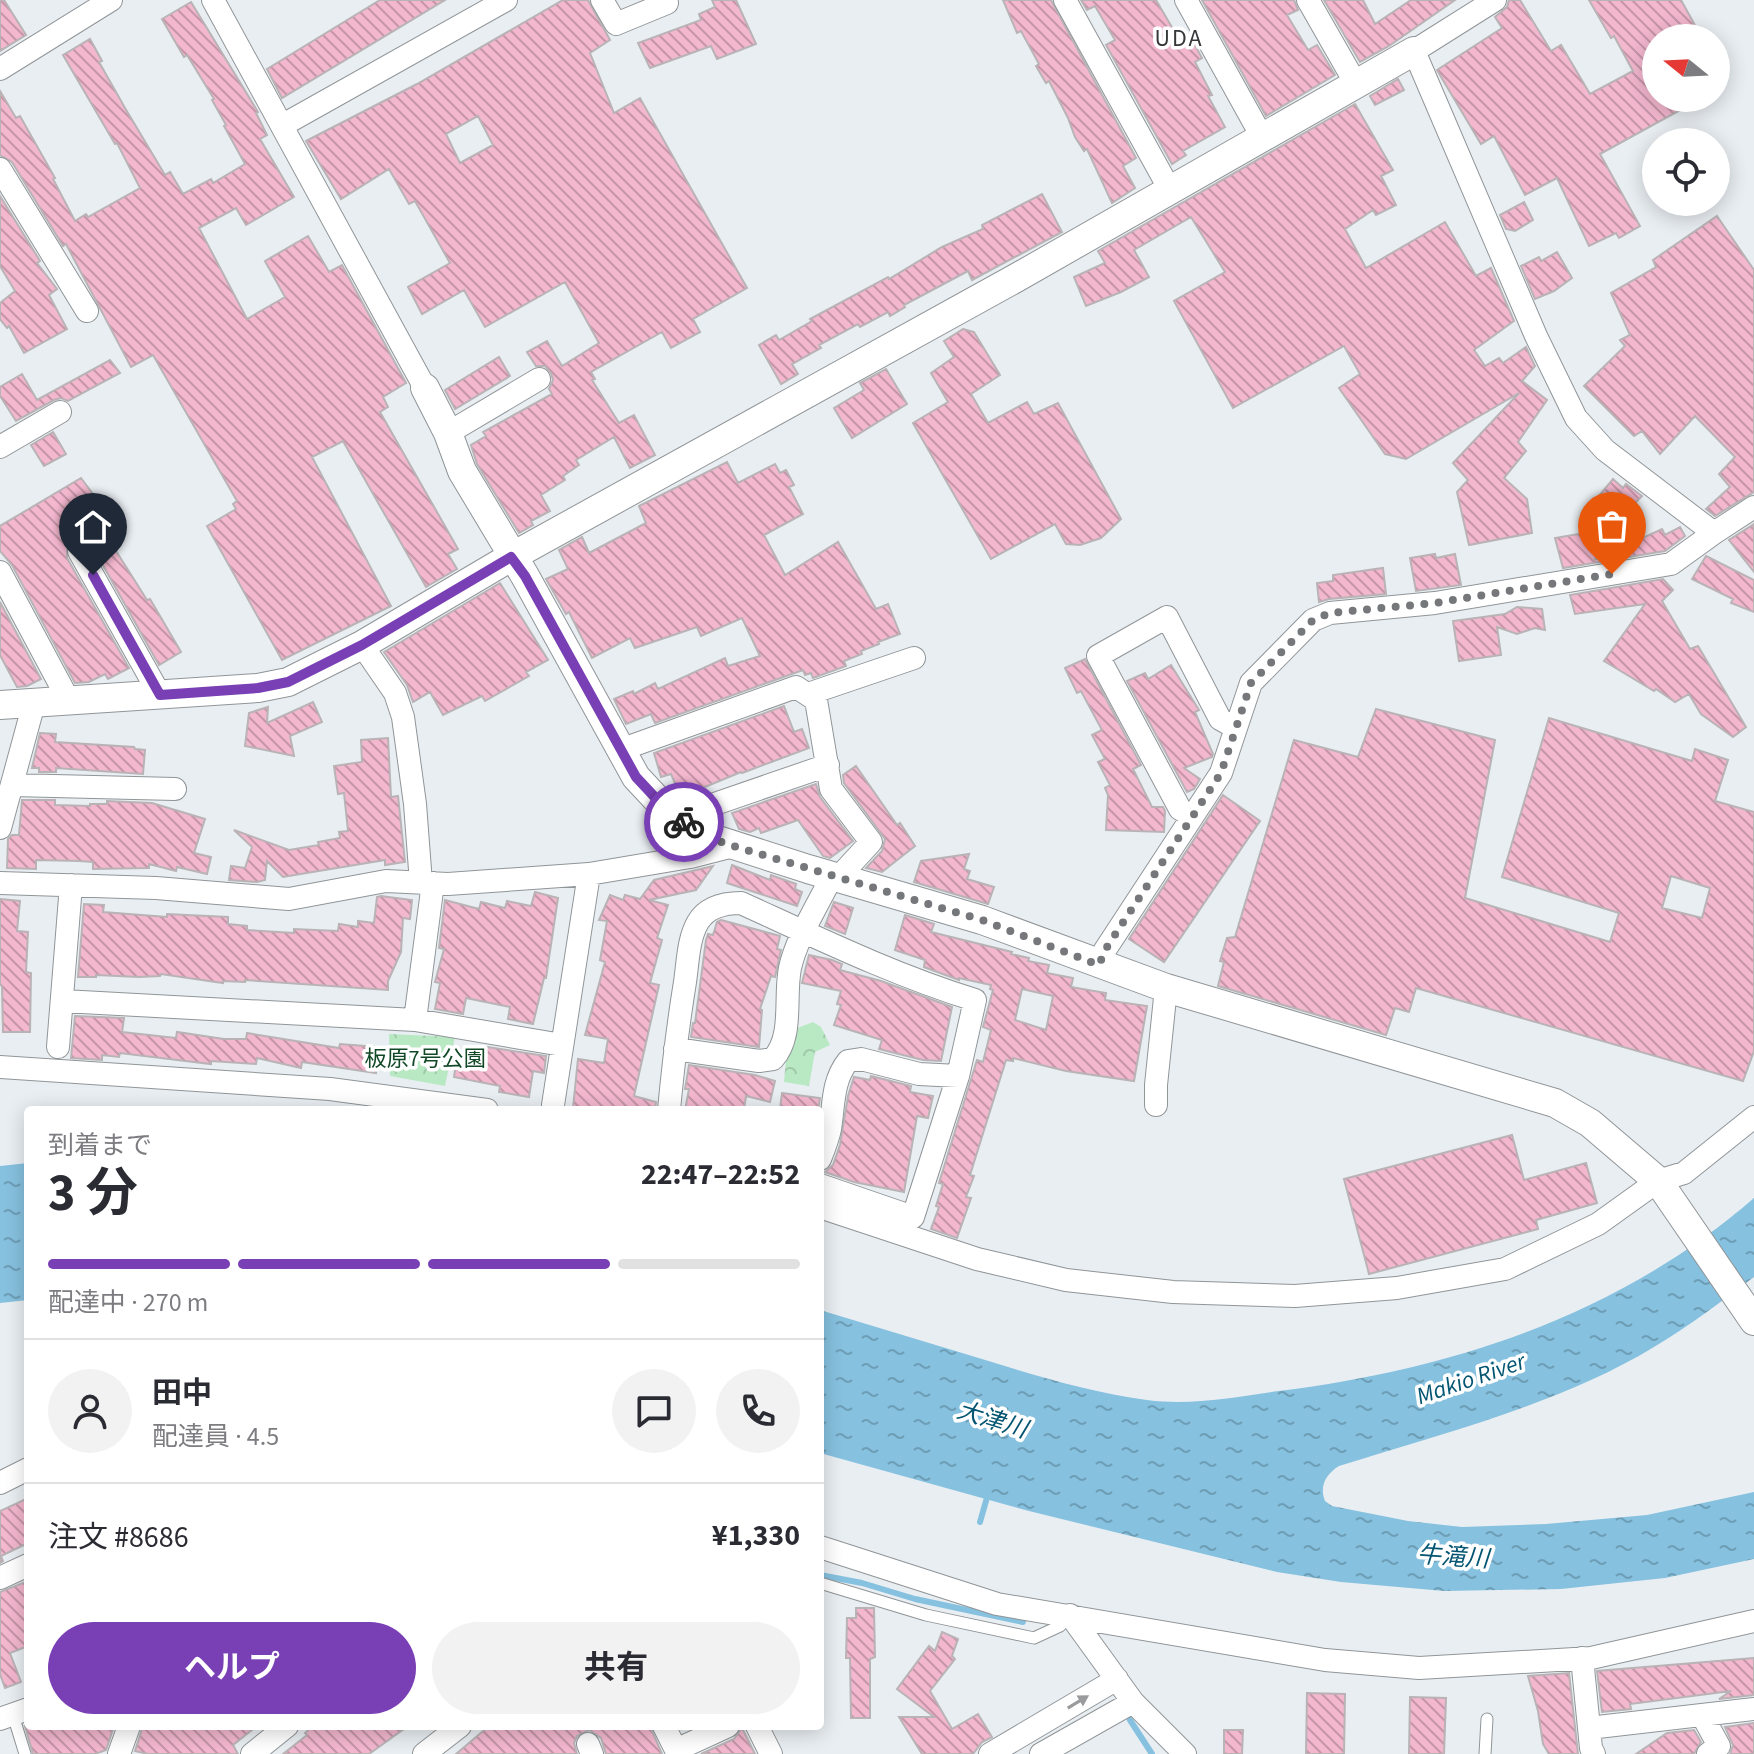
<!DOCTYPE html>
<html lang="ja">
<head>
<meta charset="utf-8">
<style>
	:root { --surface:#fff; --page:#f2f2f3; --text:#2b2b33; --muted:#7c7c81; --line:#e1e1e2; --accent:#793fb5 }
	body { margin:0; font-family:"Source Sans 3","Noto Sans JP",sans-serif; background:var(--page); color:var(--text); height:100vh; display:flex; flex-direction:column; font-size:30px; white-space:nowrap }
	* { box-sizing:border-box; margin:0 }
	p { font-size:26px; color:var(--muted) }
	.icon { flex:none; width:44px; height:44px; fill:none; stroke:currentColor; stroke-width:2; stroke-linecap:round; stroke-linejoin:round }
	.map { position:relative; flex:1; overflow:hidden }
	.sheet { position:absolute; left:24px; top:1106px; width:800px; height:624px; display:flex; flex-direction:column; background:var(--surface); border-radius:8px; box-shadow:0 4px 20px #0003 }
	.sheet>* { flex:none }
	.needle { width:52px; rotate:288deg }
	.tools { position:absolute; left:1642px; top:24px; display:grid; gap:16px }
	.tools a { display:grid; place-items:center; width:88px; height:88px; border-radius:50%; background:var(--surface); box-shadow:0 4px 20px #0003; font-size:40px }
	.pin { position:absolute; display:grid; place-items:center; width:68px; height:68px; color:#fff; margin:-82px -34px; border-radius:50% 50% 50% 0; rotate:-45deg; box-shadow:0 0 8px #0007 }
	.pin .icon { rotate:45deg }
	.courier { position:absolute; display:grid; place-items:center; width:80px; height:80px; margin:-40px; border:6px solid #793fb5; border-radius:50%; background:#fff; color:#222; box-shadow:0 2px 10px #0007 }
	.head em { font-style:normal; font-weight:700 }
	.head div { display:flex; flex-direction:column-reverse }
	.head { display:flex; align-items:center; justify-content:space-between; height:136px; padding:0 24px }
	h1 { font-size:52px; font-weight:700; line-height:60px }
	.bar { display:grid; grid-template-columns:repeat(4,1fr); gap:12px 8px; align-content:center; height:96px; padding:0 24px }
	.bar i { height:10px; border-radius:6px; background:var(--line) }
	.bar .current { background:var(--accent) }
	.bar p { grid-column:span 4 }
	.line { display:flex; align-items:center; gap:20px; padding:0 24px; border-top:2px solid var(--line) }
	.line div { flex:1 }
	.round { display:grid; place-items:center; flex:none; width:84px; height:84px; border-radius:42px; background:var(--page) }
	.action { display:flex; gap:16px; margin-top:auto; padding:16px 24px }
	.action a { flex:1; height:92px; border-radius:48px; background:var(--accent); color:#fff; font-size:32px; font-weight:700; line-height:92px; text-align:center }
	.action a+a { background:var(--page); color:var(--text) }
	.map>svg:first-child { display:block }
	.park { fill:url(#park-crowns) }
	.water { fill:url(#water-ripples) }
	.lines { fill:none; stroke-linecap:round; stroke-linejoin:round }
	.stream { stroke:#86c1df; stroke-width:6 }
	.building { fill:url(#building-back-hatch); stroke:#b9b3b5; stroke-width:2; fill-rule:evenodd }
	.service-casing { stroke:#909598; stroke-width:13 }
	.minor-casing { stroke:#909598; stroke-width:24 }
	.tertiary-casing { stroke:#909598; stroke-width:30 }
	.service { stroke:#fff; stroke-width:11 }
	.minor { stroke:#fff; stroke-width:22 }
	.tertiary { stroke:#fff; stroke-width:28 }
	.oneway { fill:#9a9b9c }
	.done { stroke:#75777a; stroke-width:8; stroke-dasharray:0 14.4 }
	.route { stroke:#793fb5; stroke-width:10 }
	.labels { text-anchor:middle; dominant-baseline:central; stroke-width:7; stroke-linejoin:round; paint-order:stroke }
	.park-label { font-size:22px; fill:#114926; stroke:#fff }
	.neighbourhood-label { font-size:24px; letter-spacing:2px; fill:#363739; stroke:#fff }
	.water-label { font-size:24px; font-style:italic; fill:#035572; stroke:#fff }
</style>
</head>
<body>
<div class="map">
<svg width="1754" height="1754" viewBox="0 0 1754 1754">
	<defs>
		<pattern id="park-crowns" width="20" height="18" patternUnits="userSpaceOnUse" patternTransform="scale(2)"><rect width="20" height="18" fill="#b8e9c3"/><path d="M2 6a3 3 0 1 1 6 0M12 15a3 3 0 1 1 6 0" fill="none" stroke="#9fc8a8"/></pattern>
		<pattern id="water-ripples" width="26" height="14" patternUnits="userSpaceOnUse" patternTransform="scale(2)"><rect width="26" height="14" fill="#86c1df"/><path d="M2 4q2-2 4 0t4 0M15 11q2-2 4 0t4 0" fill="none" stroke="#6e9eb6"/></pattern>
		<pattern id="building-back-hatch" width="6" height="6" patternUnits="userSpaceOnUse" patternTransform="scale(2)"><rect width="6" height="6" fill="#f3b7ce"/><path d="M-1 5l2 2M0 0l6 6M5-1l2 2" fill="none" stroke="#c696a8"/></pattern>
	</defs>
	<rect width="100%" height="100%" fill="#e9eef2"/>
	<path class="park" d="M813,1022L821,1027L830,1045L815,1052L809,1086L784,1082L786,1059L795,1029Z
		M389,1034L455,1037L445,1086L390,1076Z"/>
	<path class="water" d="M28,1163V1300L0,1303V1166Z
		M1754,1198V1277C1721,1302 1689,1326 1654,1347C1560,1404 1444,1433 1339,1466C1326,1474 1319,1486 1325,1501L1332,1506L1408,1521L1462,1527L1546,1524L1647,1515L1754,1492V1559L1665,1578L1561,1589L1444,1591L1341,1582L1277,1572L1029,1511L820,1453V1310C874,1326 928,1343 982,1359C1036,1376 1090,1392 1147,1400C1191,1406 1235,1397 1279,1391C1454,1369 1619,1315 1754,1198Z"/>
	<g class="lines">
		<path class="stream" d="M980,1522L988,1494
			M820,1575L862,1583L915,1599L1023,1622
			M1130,1720L1152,1754"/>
	</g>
	<path class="building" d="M0,0H4L26,35L0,51Z
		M380,0H445L282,98L267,69Z
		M563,0H588L610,40L590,53L614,113L640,98L747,288L693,319L700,332L671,348L662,332L591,372L595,379L592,380L619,423L634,415L655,455L630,468L614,437L576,460L579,465L563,476L565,480L541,495L550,511L531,521L533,525L519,533L477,464L471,445L486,436L483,432L552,394L549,389L553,380L551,373L545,366H536L527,352L547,341L562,366L599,343L565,282L485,327L464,290L422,314L408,287L450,263L415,201L409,204L389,169L341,199L306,141L417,84ZM478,116L493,145L460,163L446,134Z
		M712,0H736L756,44L717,59L711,46L650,68L638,43L701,20L699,14L715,7Z
		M1003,0H1051L1136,158L1123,166L1135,188L1112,203L1087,149L1084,151L1075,137L1068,118L1049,81L1046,83L1036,66L1039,64L1021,31L1017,33Z
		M1081,0H1156L1180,41L1190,36L1202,58L1195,62L1212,95L1208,96L1225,127L1183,151L1186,155L1172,164L1106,45L1115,40L1095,6L1087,10Z
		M1202,0H1294L1298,10L1287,15L1308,50L1317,45L1335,75L1266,116Z
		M1324,0H1363L1375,24L1411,0H1455L1389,46L1360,62Z
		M1509,0H1520L1551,51L1561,45L1590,94L1633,71L1614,36L1611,38L1589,0H1681L1697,29L1682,38H1656V98H1702L1600,154L1640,226L1619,238L1616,233L1589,246L1557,178L1525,195L1494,136L1481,144L1437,70L1502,28L1495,17L1507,7Z
		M191,2L258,112L256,113L267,135L260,139L294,197L246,225L236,208L199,228L247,319L285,297L265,261L308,236L329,272L342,265L406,383L383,397L388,407L380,412L458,549L448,554L457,569L426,587L343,441L312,457L391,606L282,660L207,526L236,509L233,504L237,501L153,355L131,367L66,244L63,246L12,162L0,155V91L16,118L20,116L55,178L53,179L75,221L86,214L88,217L140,188L117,143L115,144L63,55L90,39L102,61L99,62L125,108L165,175L170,172L183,194L211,179L213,183L245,164L224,126L226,125L212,100L214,99L187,55L184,57L162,19Z
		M1398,79L1404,90L1375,105L1370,96Z
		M1355,104L1393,170L1381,176L1396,205L1376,215L1373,210L1345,229L1366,268L1445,222L1476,276L1491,268L1514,321L1474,350L1485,366L1499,358L1503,363L1526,347L1535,366L1522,381L1547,400L1518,442L1526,451L1504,478L1527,499L1532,533L1469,545L1457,492L1468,480L1453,463L1519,393L1406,459L1385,454L1339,388L1360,374L1344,346L1233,408L1174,301L1225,272L1191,217L1134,250L1149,277L1121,292L1086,306L1074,277L1105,263L1098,251Z
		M1042,194L1062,232L972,280L968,271L904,305L905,307L890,316L888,312L860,327L858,324L819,345L821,348L792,364L798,374L781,384L759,345L776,335L779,340L812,321L810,319L888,277L889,279L942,247L983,229L982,225Z
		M0,196L40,261L37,263L57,289L49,295L67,329L24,353L9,326L7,328L0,319V303L15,291L0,266Z
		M1524,202L1533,220L1515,231L1506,229L1500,215Z
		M1717,216L1754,270V492L1715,516L1706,509L1730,487L1719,474L1735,457L1695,416L1660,454L1642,431L1634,436L1584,386L1625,346L1620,340L1630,335L1611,293L1656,267L1653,260Z
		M1557,252L1572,278L1554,291L1535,299L1521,266L1539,257L1541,261Z
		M963,329L974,332L1000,375L971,394L988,423L1027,402L1034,414L1058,403L1121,519L1101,538L1080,545L1066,544L1055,524L991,559L913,423L948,402L931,373L954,357L944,341Z
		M499,357L510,376L455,409L445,390Z
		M110,360L120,373L68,401L61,398L54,400L16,421L0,396V387L22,374L37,400Z
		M886,369L907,404L852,438L834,408L864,390L860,383Z
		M53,432L66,454L44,466L31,445Z
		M727,462L738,483L775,464L780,473L786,470L794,485L789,487L803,514L764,535L785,575L838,542L876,609L888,604L900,634L878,642L879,644L861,651L862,654L844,661L846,666L813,678L811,673L805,675L803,670L655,723L651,714L626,724L614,699L633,691L634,694L655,683L658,689L725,658L728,666L760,656L742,618L701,636L697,627L635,648L630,638L592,658L569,612L566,614L546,579L568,569L559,550L582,537L589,553L646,523L639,506Z
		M81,478L99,502L96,504L110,533L106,535L147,600L150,599L181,652L159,665L91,544L85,539L73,538L67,545V558L129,668L108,679L105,674L89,682L75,683L12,565L0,551V526Z
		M1613,479L1623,488L1626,484L1642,496L1635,503L1640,509L1628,522L1598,497Z
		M1754,524V572L1729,540Z
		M1625,526L1594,560L1662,529L1665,535L1680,527L1685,536L1665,551L1563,568L1555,538Z
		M1435,554L1436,558L1455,554L1461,585L1416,591L1410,558Z
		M1706,556L1754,580V612L1731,603L1733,599L1692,579Z
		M1383,568L1386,594L1329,599L1319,602L1317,583L1333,581V575Z
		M1663,579L1673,590L1662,601L1690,649L1698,646L1746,727L1733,737L1701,714L1689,694L1675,702L1656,689L1654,691L1604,661L1645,604L1575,614L1570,595Z
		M500,583L548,660L526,672L529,676L485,701L482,696L443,715L430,692L413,702L407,685L384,652Z
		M0,602L41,679L27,686L17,687L0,655Z
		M1517,607L1542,609L1545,630L1535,628L1517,634L1497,627L1501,655L1459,661L1453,621L1505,614Z
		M1085,659L1141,765L1133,769L1152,807H1163L1165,811L1164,832L1106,830L1108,795L1105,788L1110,785L1098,762L1105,759L1092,735L1102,730L1081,691L1077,693L1065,668Z
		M1171,665L1199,710L1195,712L1213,754L1212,757L1184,768L1200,779L1194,789L1187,792L1127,681L1145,673L1148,679Z
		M313,702L322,722L290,736L294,756L245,746L249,713L268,707L267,723Z
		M784,706L794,732L802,729L809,748L742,773L741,772L681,797L671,774L661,777L654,753Z
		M1376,709L1495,740L1465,898L1610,942L1619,913L1502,877L1549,718L1692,761L1695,749L1728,760L1715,801L1754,812V1051L1743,1081L1416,988L1409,1012L1395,1008L1386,1035L1218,986L1224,962L1220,961L1227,938L1235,937L1294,740L1358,757ZM1671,876L1710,888L1702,918L1662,908Z
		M40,733L56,734L55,742L134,747L135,749L145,750L143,774L56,768V772H39V768H32Z
		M388,738L391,797L398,796L405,862L385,865V860L283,877L267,861L265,880L257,882L229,880L231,866L245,868L252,847L234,830L289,850L319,845L318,842L340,838L339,832L348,831L344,793L338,794L334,766L362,762L361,740Z
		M856,766L897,825L900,823L915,846L882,872L866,868L882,851L885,839L844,783L843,775Z
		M816,784L820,797L853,841L830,858L823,856L798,820L761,833L759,828L750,832L739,829L732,813Z
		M1223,795L1260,821L1164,962L1129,939Z
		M22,800H55V805L90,806V804H107V801L152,803L205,819L194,853L211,857L207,874L177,867L176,871L149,864V868L93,869V862L79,861L36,860V869L7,868L8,839L12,835H19Z
		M969,854L964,869L970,871L967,879L994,887L988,904L914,882L921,861Z
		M732,865L770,880L771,875L796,884L795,889L802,892L797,906L727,883Z
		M713,866L696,890L649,900L668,905L657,938L662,940L650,983L659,985L634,1096L656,1102L655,1110L573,1108L578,1059L604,1063L608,1039L585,1035L605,962L600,960L607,921L599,920L610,895L623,900L625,895L640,899L654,880Z
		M535,892L558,898L546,978H544L533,1024L508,1019L510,1007L466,998L463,1014L435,1009L440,983L435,982L444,949L439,948L445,900L479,909L481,902L505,908L507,901L531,906Z
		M381,896L412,900L410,919L403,918L401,952L388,981V990L245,980V982L223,981V983L161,974L160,976L139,977L96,975V977H78L84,904L104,905L103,912L167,917V914L228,917V924L247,926V930L294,933V929L338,931L339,924L358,927V921L374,923L377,897Z
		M0,899L20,901L17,931L28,932L26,972L31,973L30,1032H3L2,986L0,985Z
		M834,902L853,908L845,934L825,926Z
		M905,915L934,924L931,932L1012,952L1011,954L1029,958L1028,961L1049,965L1047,973L1073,978L1071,987L1106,993L1105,1000L1147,1006L1134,1081L1066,1071L1013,1058V1061L1006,1060L970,1175L974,1176L966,1197L971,1198L957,1238L931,1229L939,1207L936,1206L943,1184L939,1183L977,1060L983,1062L991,1030L983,1027L993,990L990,989L991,985L959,978V980L924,967L925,960L895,950ZM1022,989L1053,996L1046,1030L1015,1020Z
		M721,920L780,936L777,949L781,950L775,977L771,976L760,1009L762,1010L759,1047L691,1037L693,1023H695L706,940L708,934L713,935L717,922Z
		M809,955L832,960L842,964L840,970L881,981L952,1007L941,1061L923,1060L879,1049L882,1040L834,1025L841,1005L837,1004L841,991L802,983Z
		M75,1016L124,1018L122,1032L176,1038L177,1032L224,1039H246L247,1033L339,1048L340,1044L378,1047L376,1073L302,1062L301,1068L257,1058L256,1064L211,1061V1064L120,1053L119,1057L102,1055V1060L71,1058Z
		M481,1046L546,1056L544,1073L533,1071L529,1097L499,1092L500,1086L454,1077L457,1057L478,1061Z
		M689,1065L755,1075L775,1081L770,1102L746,1096L744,1110H685L689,1089H685Z
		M871,1076L911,1086L910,1092L933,1096L928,1118L917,1116L904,1192L854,1182L825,1172L833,1165L840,1145L848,1096L854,1077L870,1080Z
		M782,1093L820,1098L818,1110L780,1109Z
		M1512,1135L1524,1180L1586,1163L1597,1203L1536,1220L1538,1229L1369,1274L1344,1179Z
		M28,1498V1543L1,1556L3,1561L0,1563V1511Z
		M28,1581V1646L10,1653L21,1682L5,1688L0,1674V1592Z
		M856,1608H874L875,1657L870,1659V1718H851L850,1658H846L847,1618H856Z
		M942,1632L958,1639L952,1656L955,1659L930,1691L952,1729L978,1714L992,1737L982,1742L973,1754H922L899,1717H934L897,1689L929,1646L935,1651Z
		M1754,1658V1695L1719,1699L1731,1691L1630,1704L1631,1709L1602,1712L1597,1671Z
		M1569,1673L1578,1754H1549L1543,1744L1538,1711L1528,1676Z
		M1307,1693L1345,1694L1344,1754H1306Z
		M1410,1697L1446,1698L1444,1754H1409Z
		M1754,1723V1754H1730L1733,1745L1725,1727Z
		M25,1726H114L106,1750L95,1754H33Z
		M143,1726H257L233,1745L238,1754H148L135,1751Z
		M313,1726H408L369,1754H283L307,1735L305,1733Z
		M489,1726H650L662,1754H606L601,1738L589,1730L577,1736L574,1743L577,1754H456Z
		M742,1728L755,1754H701L734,1739Z
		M1224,1730H1243L1242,1754H1224Z
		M1694,1730L1701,1742L1694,1754H1636L1667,1733Z"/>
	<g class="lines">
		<defs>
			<path id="service" d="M820,1583L926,1615L1034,1638L1060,1626L1069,1616
				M13,1715L25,1754
				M1485,1754L1487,1719"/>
			<path id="minor" d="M213,0L425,388
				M602,0L616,24L667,3
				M1065,0L1170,190
				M1186,0L1262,137
				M1308,0L1356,84
				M1495,0L1414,51L1536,336L1576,418L1605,450L1714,533L1754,507
				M0,69L111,0
				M283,125L506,0
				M0,169L87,311
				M448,433L539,379
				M0,447L60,412
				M79,551L160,695
				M0,572L69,701
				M362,645L395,693L403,717L415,804L421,883
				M808,694L914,658
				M620,750L796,687L816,700L831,789L871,842L838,878
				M13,785L175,789
				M1192,816L1180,809L1098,656L1167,617L1220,719L1236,728
				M677,817L828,765
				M0,828L34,703
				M0,883L156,888L289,899L386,881L448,884L589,874L690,857L733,846
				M1099,965L1105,950L1221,773L1251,683L1313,620L1330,613L1435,603L1671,564L1714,533
				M63,1001L415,1020L562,1045
				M415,1020L433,883
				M58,1047L71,885
				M675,1049L759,1061L773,1059C794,1036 784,997 790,968C797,937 818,905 832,876
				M0,1067L330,1089L487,1110
				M553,1105L589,874
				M1156,1105V1085L1166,988
				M669,1110C673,1067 678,1025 685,982C688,962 688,939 698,922C707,907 724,903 741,903C818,938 894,975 975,1000L958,1076L913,1217L820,1185
				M820,1159C824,1149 828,1139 830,1129C834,1105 832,1081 848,1061L861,1059L919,1074L958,1076
				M820,1207L977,1259L1066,1280L1173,1292L1295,1296L1397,1288L1505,1269L1598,1224L1658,1181L1684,1173L1754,1117
				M0,1483L28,1469
				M820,1547L997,1604L1325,1660L1419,1668L1591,1658L1754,1621
				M0,1578L28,1565
				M1070,1615L1133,1702L1185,1754
				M1582,1658L1591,1748L1594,1754
				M1702,1715L1719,1746L1708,1754
				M0,1719L28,1709
				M664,1726L678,1754
				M757,1726L771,1754
				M1589,1728L1754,1709
				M588,1744L592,1754
				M676,1750L728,1726
				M119,1754L129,1726
				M252,1754L287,1726
				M424,1754L460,1726
				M990,1754L1117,1679
				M1041,1754L1133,1702"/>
			<path id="tertiary" d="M425,388L448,433L462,471L525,576L636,777L664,807L696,833L808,869L982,920L1166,988L1555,1103L1590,1123L1658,1181L1754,1321
				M0,705L258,688L288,682L362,645L511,557L1016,278L1414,51"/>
		</defs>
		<use href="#service" class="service-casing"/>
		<use href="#minor" class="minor-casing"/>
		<use href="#tertiary" class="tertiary-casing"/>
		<use href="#service" class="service"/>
		<use href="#minor" class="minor"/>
		<use href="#tertiary" class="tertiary"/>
	</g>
	<defs><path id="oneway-solid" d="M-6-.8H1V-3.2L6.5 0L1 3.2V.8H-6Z" transform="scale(2)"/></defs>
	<use class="oneway" href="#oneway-solid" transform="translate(1078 1702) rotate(-31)"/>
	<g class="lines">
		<path class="done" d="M684,822L696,833L733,846L982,920L1099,965L1105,950L1221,773L1251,683L1313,620L1330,613L1435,603L1612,574"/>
		<path class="route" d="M93,575L160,695L258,688L288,682L362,645L511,557L525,576L636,777L664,807L684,822"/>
	</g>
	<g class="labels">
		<g class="park-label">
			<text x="425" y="1059">板原7号公園</text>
		</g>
		<g class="neighbourhood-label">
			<text x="1179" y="38">UDA</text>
		</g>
		<g class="water-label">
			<text transform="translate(1471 1379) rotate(-19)">Makio River</text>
			<text transform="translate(992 1420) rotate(17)">大津川</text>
			<text transform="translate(1453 1557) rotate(4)">牛滝川</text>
		</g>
	</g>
</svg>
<div class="tools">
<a><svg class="needle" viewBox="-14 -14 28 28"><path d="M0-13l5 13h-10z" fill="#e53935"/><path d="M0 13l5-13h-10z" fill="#7c7c81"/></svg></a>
<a><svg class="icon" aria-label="locate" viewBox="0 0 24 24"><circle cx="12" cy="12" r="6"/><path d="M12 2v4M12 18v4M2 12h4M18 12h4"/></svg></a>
</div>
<div class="pin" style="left:1612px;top:574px;background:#ea580c"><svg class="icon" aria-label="bag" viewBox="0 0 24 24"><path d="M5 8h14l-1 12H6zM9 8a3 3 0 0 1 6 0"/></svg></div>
<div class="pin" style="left:93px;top:575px;background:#1f2937"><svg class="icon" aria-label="home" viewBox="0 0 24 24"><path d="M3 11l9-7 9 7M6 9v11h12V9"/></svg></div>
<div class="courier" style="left:684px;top:822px"><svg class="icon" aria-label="bike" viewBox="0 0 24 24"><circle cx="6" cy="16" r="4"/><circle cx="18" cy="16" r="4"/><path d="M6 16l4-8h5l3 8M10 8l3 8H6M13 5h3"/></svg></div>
<section class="sheet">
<div class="head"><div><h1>3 分</h1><p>到着まで</p></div><em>22:47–22:52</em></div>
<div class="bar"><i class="current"></i><i class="current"></i><i class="current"></i><i></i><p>配達中 · 270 m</p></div>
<div class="line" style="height:144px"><a class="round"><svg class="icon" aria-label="person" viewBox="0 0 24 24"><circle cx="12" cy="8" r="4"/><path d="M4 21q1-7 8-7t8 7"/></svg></a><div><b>田中</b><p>配達員 · 4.5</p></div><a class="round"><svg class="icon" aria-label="chat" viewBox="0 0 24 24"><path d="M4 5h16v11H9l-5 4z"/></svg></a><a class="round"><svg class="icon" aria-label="phone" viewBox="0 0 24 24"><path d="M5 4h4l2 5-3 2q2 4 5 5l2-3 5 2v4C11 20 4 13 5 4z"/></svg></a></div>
<div class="line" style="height:104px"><div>注文 #8686</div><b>¥1,330</b></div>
<div class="action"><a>ヘルプ</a><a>共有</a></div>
</section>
</div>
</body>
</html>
